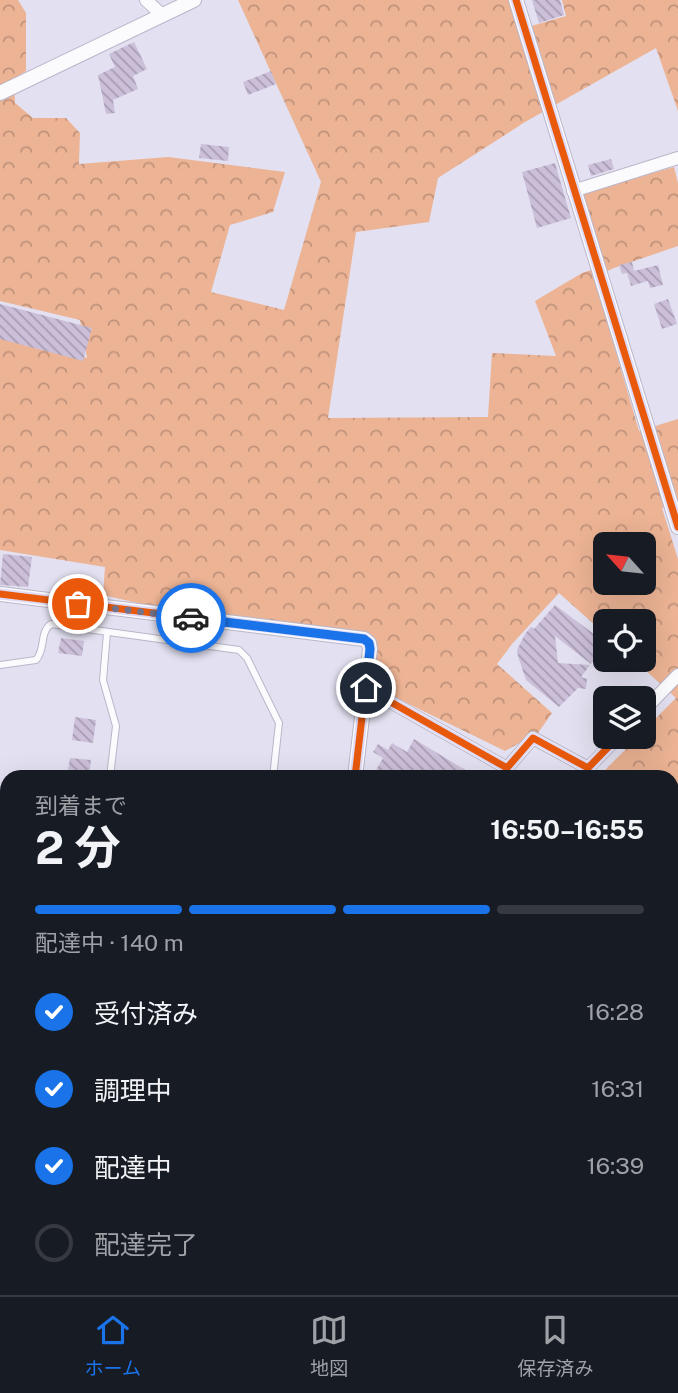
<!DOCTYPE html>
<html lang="ja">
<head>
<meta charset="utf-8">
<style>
	:root { --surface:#171b24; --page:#20242c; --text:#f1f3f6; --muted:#9ea1a6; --line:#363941; --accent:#1a73e8 }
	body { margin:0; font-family:"Public Sans","Noto Sans JP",sans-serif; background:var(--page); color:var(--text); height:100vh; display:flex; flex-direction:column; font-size:26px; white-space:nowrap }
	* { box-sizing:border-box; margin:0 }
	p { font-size:23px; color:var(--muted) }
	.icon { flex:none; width:38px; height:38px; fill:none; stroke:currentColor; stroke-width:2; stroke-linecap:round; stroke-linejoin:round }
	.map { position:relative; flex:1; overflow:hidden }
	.panel { position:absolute; left:0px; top:770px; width:679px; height:525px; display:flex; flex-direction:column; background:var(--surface); border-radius:21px 21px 0 0; box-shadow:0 7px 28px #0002 }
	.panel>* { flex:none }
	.needle { width:46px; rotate:297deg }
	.fabs { position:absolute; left:593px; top:532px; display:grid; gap:14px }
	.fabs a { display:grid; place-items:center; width:63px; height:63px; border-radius:10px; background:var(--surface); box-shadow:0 7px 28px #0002; font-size:35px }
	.pin { position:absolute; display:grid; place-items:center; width:60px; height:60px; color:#fff; margin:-30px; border:4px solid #fff; border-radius:50%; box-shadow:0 2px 7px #0007 }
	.courier { position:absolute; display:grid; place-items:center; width:70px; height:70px; margin:-35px; border:5px solid #1a73e8; border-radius:50%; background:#fff; color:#222; box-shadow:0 2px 9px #0007 }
	.head em { font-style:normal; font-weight:700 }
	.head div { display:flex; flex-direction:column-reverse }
	.head { display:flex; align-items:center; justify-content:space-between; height:119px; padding:0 35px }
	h1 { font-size:46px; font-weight:700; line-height:52px }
	.bar { display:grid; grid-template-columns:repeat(4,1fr); gap:10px 7px; align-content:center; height:84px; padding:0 35px }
	.bar i { height:9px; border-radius:5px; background:var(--line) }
	.bar .selected { background:var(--accent) }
	.bar p { grid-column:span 4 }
	ol { padding:0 35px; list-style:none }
	li { display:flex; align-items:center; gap:21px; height:77px }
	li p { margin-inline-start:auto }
	li .icon { padding:7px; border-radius:50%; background:var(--accent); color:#fff; stroke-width:4 }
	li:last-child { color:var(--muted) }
	li i { width:38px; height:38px; border:4px solid var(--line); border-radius:50% }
	.tabs { display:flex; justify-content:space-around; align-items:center; height:98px; border-top:2px solid var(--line); background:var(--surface); font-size:19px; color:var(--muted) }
	.tabs a { display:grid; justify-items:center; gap:4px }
	.tabs .selected { color:var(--accent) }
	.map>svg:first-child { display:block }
	.forest { fill:url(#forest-crowns); fill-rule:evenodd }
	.building { fill:url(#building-back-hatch) }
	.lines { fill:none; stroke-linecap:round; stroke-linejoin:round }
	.service-casing { stroke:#b9b6c9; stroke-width:8 }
	.minor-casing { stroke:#b9b6c9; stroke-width:14 }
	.tertiary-casing { stroke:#b9b6c9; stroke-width:16 }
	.service { stroke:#fbfafd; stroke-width:6 }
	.minor { stroke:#fbfafd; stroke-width:12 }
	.tertiary { stroke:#fbfafd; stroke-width:14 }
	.cycleway-casing { stroke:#dfdbf7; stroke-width:11 }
	.cycleway { stroke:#e8590c; stroke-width:7 }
	.done { stroke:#767289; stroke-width:7; stroke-dasharray:0 12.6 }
	.route { stroke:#1a73e8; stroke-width:9 }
</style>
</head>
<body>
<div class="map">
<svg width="678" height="1295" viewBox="0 0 678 1295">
	<defs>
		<pattern id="forest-crowns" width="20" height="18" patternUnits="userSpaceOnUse" patternTransform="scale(1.75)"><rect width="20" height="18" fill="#ecb394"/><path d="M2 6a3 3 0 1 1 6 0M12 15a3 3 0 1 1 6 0" fill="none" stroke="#c0927b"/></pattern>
		<pattern id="building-back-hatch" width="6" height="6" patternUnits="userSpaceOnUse" patternTransform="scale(1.75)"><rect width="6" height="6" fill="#ccbfd9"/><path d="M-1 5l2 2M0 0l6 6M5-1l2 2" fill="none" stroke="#a79cb2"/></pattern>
	</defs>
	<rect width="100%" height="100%" fill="#e3e1f1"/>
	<path class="forest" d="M0,0H18L26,13V71L14,79L15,103L33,118H66L80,133L79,164L168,157L285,172L273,212L230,225L211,292L284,310L321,182L238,0H512L521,29L566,16L562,0H678V111L656,48L525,122L438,178L429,222L356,232L328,418L488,417L492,353L556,356L535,301L582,273L603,266L581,193L674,167L678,183V246L614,268L594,277L639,431L678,419V503L662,508L678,559V1070L672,1064V777H603L602,773L638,737H644V730L676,698L634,660H644V621H606L605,634L559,593L512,644L497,664L552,713L538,733L505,751L370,685L373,639L168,610L103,595L105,567L0,550V336L87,358L80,320L0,301ZM606,544H644V583H606Z
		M678,1094V1238L672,1240V1098Z
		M296,1288H493L496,1295H295Z"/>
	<path class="building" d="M532,0H560L564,15L539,23Z
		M134,42L147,69L133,76L138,89L113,100L115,113L106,114L98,75L115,67L109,54Z
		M271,71L276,84L248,95L243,82Z
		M201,144L229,147L228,161L199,158Z
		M611,159L614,169L591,176L588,165Z
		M555,163L571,218L537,228L522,172Z
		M632,262L634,271L658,265L663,285L650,288L648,281L631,286L627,273L622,274L619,265Z
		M668,299L677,324L662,329L654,304Z
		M0,304L92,328L83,361L0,339Z
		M3,554L32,557L28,587L0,585Z
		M555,605L606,643L591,664L555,636L558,663L590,665L581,677L587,679L586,689L578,688L559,707L526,680L518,656L517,650L525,634L531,627L534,629Z
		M61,638L84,641L82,656L58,653Z
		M75,717L96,720L93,743L72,740Z
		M414,739L477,777H372L383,758L373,752L378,744L388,750L392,743L407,752Z
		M70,758L91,760L89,777H67Z"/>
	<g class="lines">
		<defs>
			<path id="service" d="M107,633L103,680L116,726L110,777
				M0,665L36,660C46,649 39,633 51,624L239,650L247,658L279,723L273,777
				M579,777L588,768
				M0,1084L7,1085
				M43,1295L44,1288
				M211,1295L212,1288"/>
			<path id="minor" d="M146,0L162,15
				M573,191L678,158
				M366,688L507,768L533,738L588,768L618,737
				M644,710L678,675
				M672,1107L678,1103
				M569,1288L572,1295"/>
			<path id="tertiary" d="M516,0L678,527
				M0,93L194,0
				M0,594L364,639L369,643L370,649L355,777
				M289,1295L290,1288"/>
		</defs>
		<use href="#service" class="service-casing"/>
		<use href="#minor" class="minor-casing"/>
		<use href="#tertiary" class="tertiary-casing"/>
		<use href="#service" class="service"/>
		<use href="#minor" class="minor"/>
		<use href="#tertiary" class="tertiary"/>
		<defs>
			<path id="cycleway" d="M516,0L678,527
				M0,594L364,639L369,643L370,649L355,777
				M366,688L507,768L533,738L588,768L618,737"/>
		</defs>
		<use href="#cycleway" class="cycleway-casing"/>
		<use href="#cycleway" class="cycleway"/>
	</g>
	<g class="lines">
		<path class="done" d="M78,604L191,618"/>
		<path class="route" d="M191,618L364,639L369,643L370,649L366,688"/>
	</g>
</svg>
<div class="fabs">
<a><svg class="needle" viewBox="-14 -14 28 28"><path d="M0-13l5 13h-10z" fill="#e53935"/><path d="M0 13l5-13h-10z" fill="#9ea1a6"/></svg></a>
<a><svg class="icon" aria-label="locate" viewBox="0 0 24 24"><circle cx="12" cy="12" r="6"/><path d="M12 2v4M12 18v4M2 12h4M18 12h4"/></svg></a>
<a><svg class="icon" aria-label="layers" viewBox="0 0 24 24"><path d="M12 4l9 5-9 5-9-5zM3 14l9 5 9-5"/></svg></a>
</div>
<div class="pin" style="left:78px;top:604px;background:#ea580c"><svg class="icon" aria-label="bag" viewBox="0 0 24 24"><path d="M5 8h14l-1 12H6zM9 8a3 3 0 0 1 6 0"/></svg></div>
<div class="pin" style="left:366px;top:688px;background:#1f2937"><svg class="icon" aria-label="home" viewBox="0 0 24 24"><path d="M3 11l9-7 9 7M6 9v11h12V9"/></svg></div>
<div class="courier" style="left:191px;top:618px"><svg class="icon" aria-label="car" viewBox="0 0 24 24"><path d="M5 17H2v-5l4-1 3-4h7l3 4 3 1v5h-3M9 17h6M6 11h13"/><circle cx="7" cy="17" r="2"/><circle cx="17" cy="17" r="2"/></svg></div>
<section class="panel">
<div class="head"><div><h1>2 分</h1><p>到着まで</p></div><em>16:50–16:55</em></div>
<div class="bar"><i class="selected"></i><i class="selected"></i><i class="selected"></i><i></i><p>配達中 · 140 m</p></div>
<ol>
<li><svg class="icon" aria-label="check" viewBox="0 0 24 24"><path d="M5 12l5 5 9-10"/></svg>受付済み<p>16:28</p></li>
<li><svg class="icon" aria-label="check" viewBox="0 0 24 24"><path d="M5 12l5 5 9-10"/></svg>調理中<p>16:31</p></li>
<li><svg class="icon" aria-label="check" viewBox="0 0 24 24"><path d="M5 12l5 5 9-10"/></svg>配達中<p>16:39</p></li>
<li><i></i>配達完了</li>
</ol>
</section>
</div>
<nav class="tabs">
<a class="selected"><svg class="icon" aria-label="home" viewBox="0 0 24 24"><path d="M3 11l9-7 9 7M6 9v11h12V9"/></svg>ホーム</a>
<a><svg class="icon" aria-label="map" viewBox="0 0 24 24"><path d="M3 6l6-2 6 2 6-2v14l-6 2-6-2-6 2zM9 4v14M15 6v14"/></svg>地図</a>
<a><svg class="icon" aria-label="saved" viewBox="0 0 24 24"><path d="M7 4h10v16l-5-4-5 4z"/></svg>保存済み</a>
</nav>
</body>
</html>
